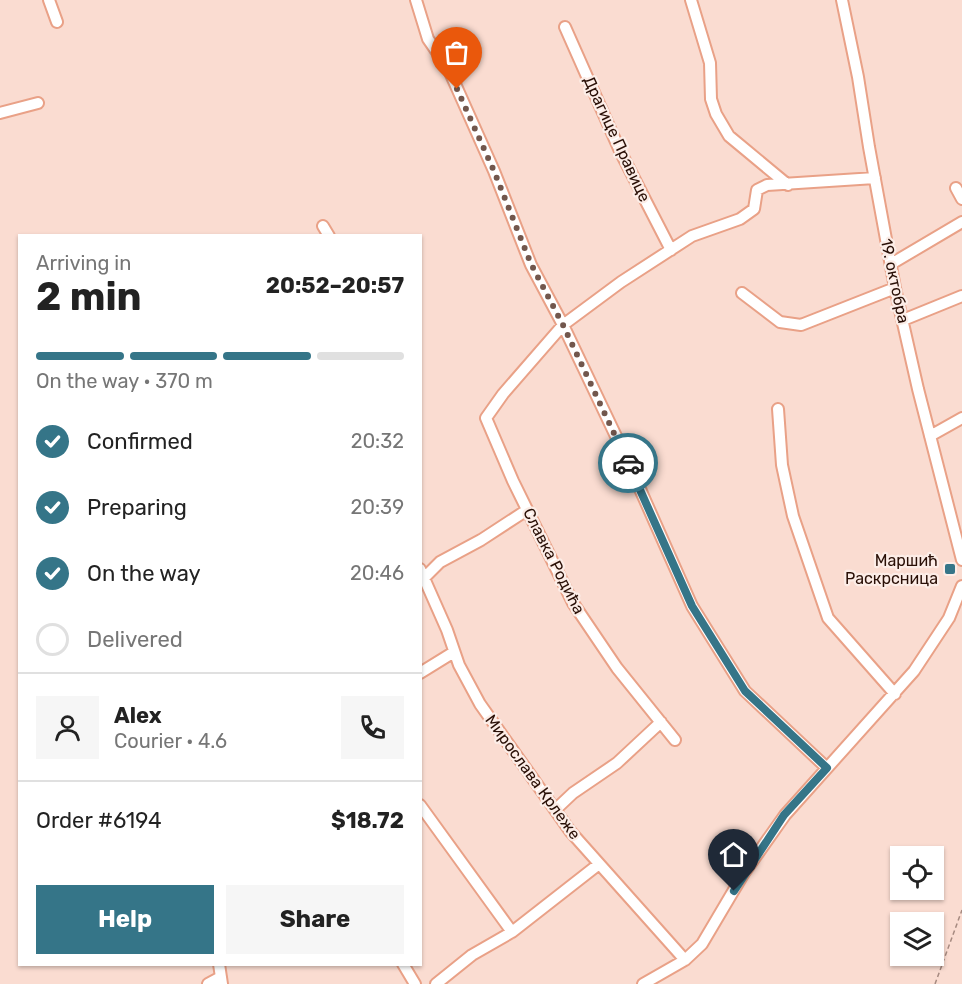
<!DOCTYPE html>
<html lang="en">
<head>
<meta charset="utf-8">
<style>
	:root { --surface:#fff; --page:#f6f6f6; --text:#222; --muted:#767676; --line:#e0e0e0; --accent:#357588 }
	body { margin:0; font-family:Rubik,sans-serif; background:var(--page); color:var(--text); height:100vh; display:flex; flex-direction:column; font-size:22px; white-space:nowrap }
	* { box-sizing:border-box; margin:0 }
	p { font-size:20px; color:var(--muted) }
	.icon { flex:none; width:33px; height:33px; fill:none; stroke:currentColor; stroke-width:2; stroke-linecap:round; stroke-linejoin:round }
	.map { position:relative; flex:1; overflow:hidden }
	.details { position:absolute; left:18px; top:234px; width:404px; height:732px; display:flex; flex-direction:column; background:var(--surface); border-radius:0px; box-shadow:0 2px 4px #0004 }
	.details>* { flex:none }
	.tools { position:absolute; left:890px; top:846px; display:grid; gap:12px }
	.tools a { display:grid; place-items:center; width:54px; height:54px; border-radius:0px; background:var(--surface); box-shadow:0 2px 4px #0004; font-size:30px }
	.pin { position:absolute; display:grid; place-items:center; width:51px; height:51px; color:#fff; margin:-62px -26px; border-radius:50% 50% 50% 0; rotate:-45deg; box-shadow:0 0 6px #0007 }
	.pin .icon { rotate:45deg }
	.courier { position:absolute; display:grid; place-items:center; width:60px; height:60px; margin:-30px; border:4px solid #357588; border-radius:50%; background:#fff; color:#222; box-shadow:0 2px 8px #0007 }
	.summary em { font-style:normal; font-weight:700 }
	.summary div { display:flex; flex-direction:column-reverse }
	.summary { display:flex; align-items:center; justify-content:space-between; height:102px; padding:0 18px }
	h1 { font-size:39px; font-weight:700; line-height:45px }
	.bar { display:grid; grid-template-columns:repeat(4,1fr); gap:9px 6px; align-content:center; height:72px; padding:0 18px }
	.bar i { height:8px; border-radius:4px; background:var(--line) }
	.bar .on { background:var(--accent) }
	.bar p { grid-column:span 4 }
	.line { display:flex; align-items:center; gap:15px; padding:0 18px; border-top:2px solid var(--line) }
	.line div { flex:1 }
	.round { display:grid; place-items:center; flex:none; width:63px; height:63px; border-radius:0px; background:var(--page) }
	ol { padding:0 18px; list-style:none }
	li { display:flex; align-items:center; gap:18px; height:66px }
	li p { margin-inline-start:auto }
	li .icon { padding:6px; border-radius:50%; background:var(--accent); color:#fff; stroke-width:4 }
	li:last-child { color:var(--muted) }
	li i { width:33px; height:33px; border:3px solid var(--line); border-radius:50% }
	.cta { display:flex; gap:12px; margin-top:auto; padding:12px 18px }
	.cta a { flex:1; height:69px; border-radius:0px; background:var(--accent); color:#fff; font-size:24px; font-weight:700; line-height:69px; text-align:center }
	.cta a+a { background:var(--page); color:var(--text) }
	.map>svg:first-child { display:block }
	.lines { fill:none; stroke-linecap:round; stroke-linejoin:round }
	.minor-casing { stroke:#e9a187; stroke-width:14 }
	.path { stroke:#a68a80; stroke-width:1.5; stroke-dasharray:4.5 3; stroke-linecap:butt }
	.minor { stroke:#fff; stroke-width:10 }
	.done { stroke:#72574d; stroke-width:6; stroke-dasharray:0 10.8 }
	.route { stroke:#357588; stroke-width:8 }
	.poi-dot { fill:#357588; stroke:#fcede7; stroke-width:2 }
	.labels { text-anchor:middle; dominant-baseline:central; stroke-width:4.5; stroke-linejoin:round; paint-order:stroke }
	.street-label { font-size:16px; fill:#290f06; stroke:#fcede7 }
	.poi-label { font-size:16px; fill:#290f06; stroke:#fcede7; text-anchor:end }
</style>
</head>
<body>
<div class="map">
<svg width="962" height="984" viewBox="0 0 962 984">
	<rect width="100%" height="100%" fill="#fadcd1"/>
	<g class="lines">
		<defs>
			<path id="minor" d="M49,0L57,22
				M416,0L428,39L448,68L494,171L531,265L563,325L624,453L692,606L745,691L827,768
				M691,0L710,63L711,99L716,114L729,136L788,185
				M842,0L858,77L869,147L895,288L918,389L962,560
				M565,27L620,151L671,250
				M0,113L38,103
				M956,188L962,199
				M323,226L329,236
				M891,264L962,222
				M742,293L780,322L801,325L895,288
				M903,320L962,296
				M778,409L782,465L793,516L828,618L895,694
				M930,436L962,418
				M420,569L447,630L459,665L480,704L570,831L685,960
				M424,578L440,562L481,540L527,510
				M420,673L454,652
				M675,740L617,668L573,603L513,481L486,418L503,394L563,325L621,282L692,236L740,219L754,209L757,190L767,185L875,178
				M420,805L512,932
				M555,810L573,793L617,763L661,722
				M219,964L222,984
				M403,964L415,984
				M208,984L221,977
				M436,984L472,955L512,932L599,864
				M643,984L685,960L702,944L744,873L785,815L914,671L949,618L962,586"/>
		</defs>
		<use href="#minor" class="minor-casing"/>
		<path class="path" d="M935,984L962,910"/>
		<use href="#minor" class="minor"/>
	</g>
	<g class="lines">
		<path class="done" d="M457,89L494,171L531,264L563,325L628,463"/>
		<path class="route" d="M628,463L692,606L745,691L827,768L784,815L734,891"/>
	</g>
	<rect class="poi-dot" x="944" y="563" width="12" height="12" rx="3"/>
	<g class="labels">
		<g class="street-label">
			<text transform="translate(617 139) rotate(65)">Драгице Правице</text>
			<text transform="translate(895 281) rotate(78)">19. октобра</text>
			<text transform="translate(554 561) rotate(63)">Славка Родића</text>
			<text transform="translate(533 777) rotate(54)">Мирослава Крлеже</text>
		</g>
		<g class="poi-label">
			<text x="938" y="560">Маршић<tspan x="938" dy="18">Раскрсница</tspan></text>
		</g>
	</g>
</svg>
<div class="tools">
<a><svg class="icon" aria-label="locate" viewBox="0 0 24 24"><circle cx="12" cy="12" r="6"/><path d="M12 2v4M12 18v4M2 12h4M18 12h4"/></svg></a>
<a><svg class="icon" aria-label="layers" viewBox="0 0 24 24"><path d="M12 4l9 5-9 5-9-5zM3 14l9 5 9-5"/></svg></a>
</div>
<div class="pin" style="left:457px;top:89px;background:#ea580c"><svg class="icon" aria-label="bag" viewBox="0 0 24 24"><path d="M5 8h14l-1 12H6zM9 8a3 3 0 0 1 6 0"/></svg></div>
<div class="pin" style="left:734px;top:891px;background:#1f2937"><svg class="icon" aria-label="home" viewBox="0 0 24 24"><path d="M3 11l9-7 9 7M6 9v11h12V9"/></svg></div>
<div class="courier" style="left:628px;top:463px"><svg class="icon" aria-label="car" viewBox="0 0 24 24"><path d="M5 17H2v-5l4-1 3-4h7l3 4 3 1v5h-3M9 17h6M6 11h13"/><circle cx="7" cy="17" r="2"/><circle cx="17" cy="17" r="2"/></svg></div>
<section class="details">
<div class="summary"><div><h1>2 min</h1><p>Arriving in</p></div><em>20:52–20:57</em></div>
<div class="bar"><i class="on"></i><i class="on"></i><i class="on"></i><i></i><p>On the way · 370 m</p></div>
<ol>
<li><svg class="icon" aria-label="check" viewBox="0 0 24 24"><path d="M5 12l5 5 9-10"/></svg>Confirmed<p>20:32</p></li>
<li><svg class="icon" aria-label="check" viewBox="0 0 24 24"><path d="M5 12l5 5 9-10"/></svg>Preparing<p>20:39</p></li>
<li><svg class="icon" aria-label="check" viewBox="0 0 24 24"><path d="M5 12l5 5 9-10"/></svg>On the way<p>20:46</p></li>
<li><i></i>Delivered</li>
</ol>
<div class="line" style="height:108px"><a class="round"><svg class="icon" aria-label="person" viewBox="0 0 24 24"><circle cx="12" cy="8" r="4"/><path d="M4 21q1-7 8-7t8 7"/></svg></a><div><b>Alex</b><p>Courier · 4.6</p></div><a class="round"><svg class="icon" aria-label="phone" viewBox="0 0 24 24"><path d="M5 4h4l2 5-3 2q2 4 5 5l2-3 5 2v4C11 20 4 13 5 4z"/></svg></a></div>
<div class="line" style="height:78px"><div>Order #6194</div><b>$18.72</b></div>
<div class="cta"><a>Help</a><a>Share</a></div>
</section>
</div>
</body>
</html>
